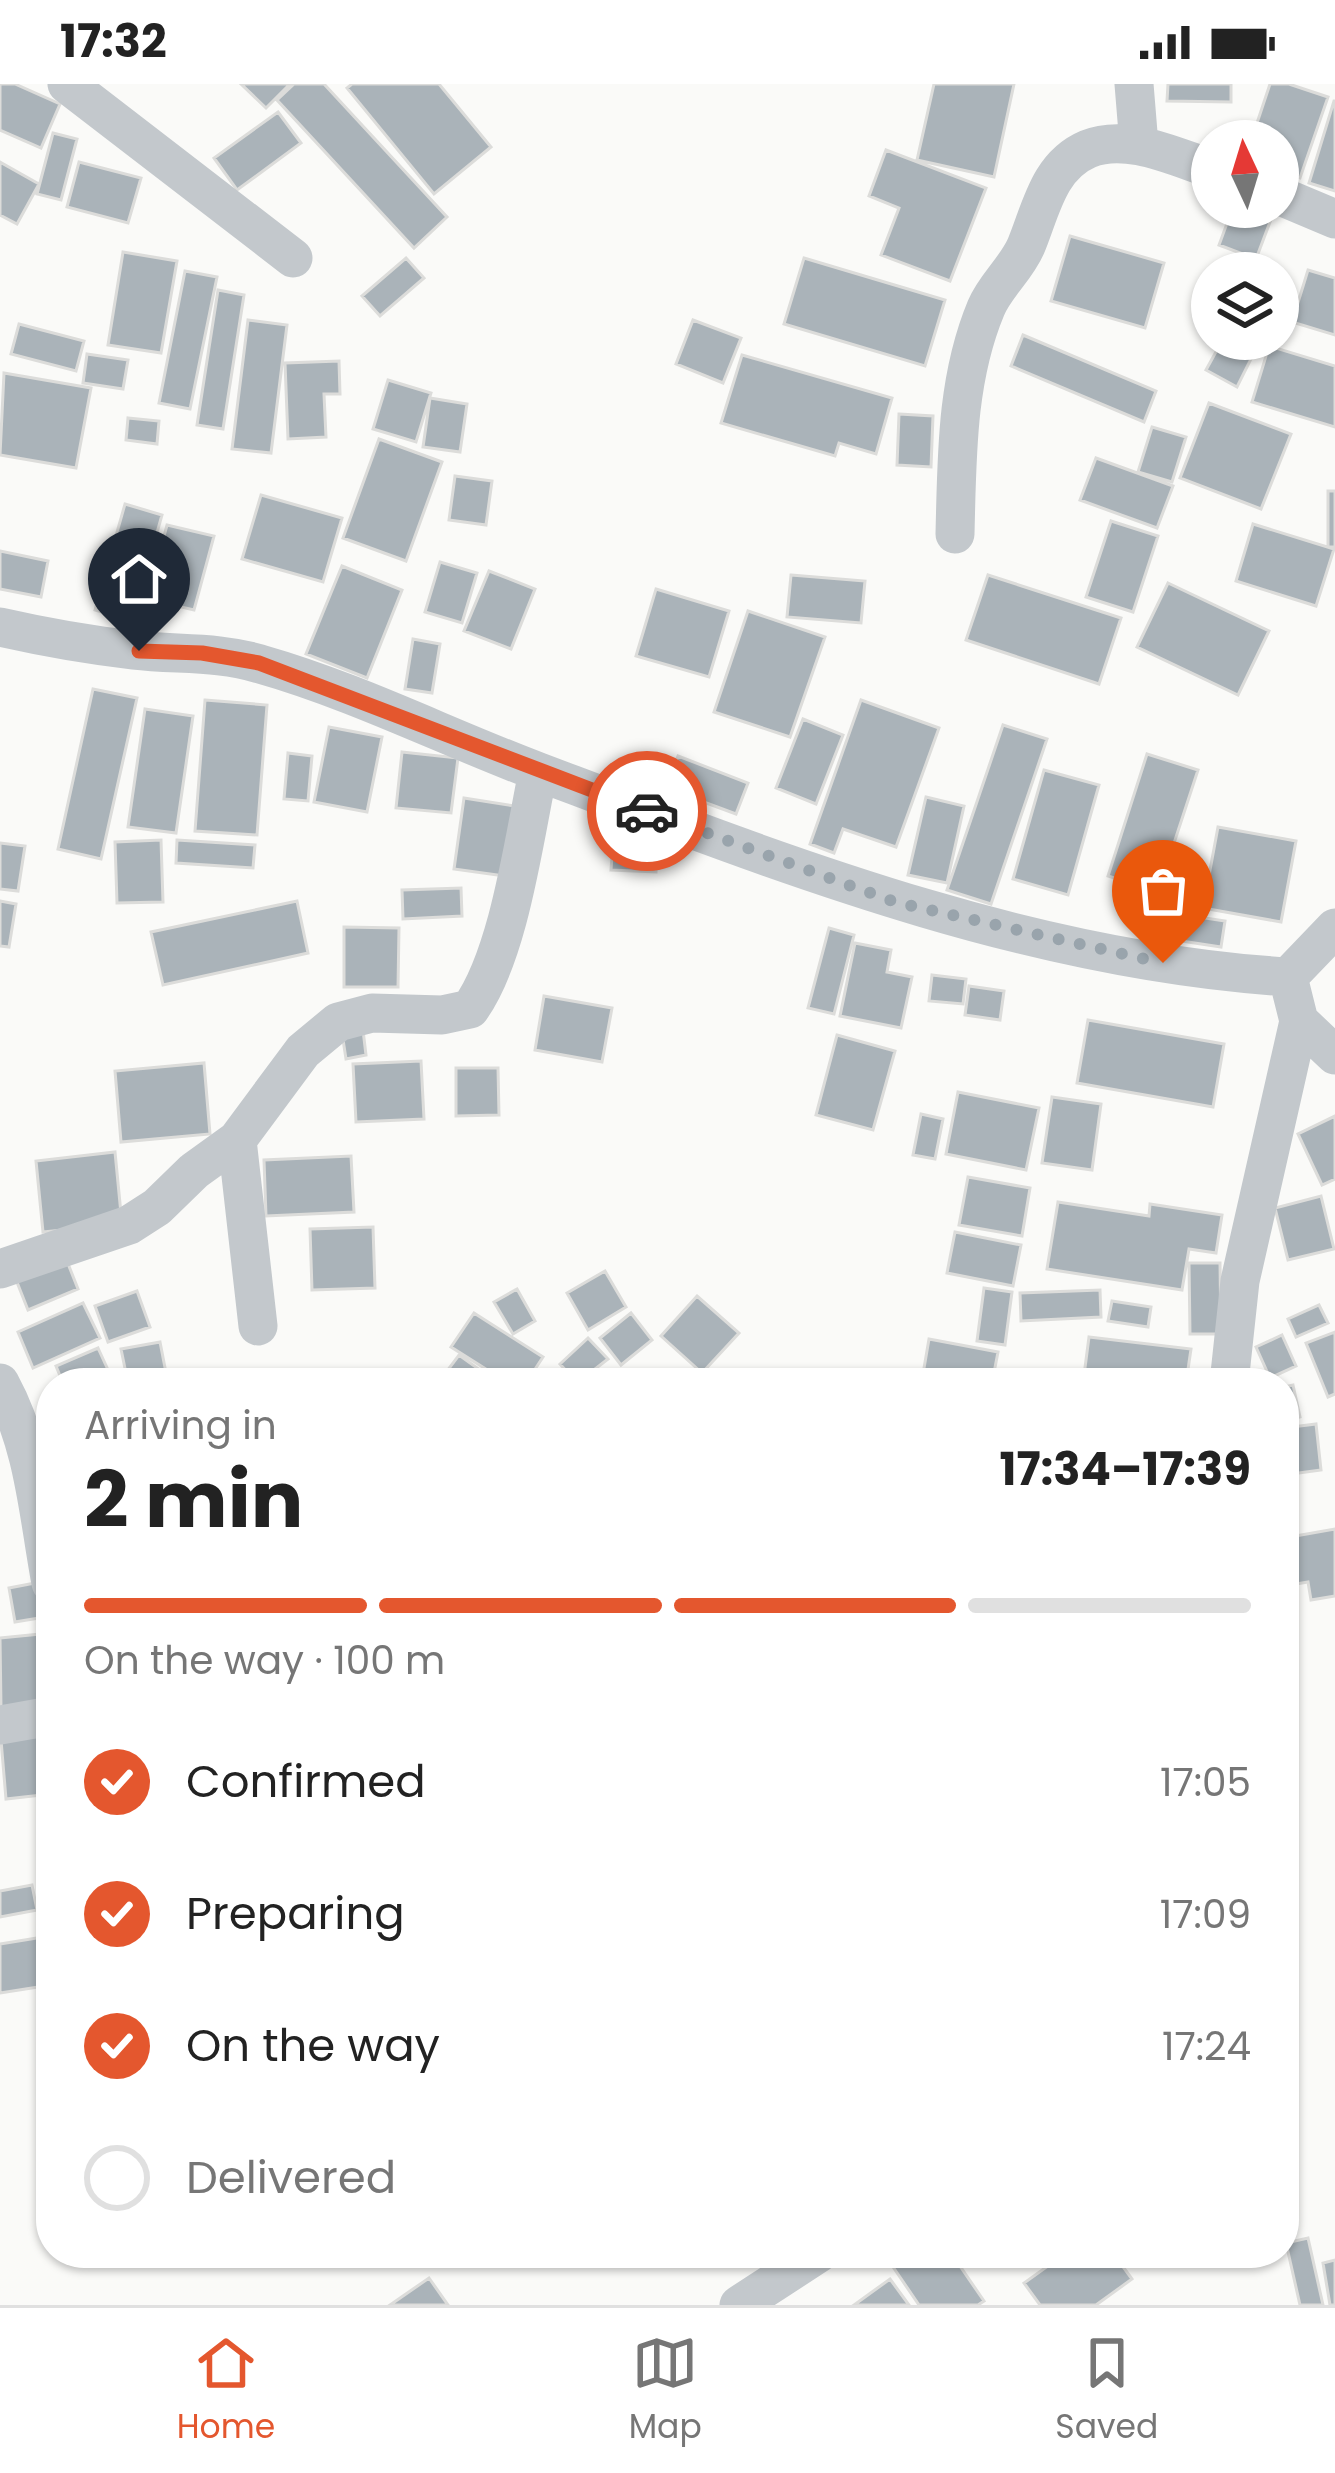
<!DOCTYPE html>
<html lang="en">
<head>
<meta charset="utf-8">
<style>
	:root { --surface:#fff; --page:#f6f6f6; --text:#222; --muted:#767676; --line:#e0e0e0; --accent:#e4572e }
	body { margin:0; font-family:Poppins,sans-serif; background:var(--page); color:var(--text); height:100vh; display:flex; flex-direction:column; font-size:45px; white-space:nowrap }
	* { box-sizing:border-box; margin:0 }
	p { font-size:39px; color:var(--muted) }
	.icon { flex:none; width:66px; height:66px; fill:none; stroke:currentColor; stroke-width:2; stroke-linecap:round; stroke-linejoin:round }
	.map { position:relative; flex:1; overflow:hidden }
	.drawer { position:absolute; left:36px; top:1284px; width:1263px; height:900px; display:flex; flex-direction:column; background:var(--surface); border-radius:48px; box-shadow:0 3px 9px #0004 }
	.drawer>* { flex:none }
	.needle { width:78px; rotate:356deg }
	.buttons { position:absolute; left:1191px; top:36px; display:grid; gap:24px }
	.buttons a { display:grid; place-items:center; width:108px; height:108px; border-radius:50%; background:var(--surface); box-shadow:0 3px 9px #0004; font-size:60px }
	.pin { position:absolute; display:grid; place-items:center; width:102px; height:102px; color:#fff; margin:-123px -51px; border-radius:50% 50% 50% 0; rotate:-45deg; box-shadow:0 0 12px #0007 }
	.pin .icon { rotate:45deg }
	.courier { position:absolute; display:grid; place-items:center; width:120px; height:120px; margin:-60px; border:9px solid #e4572e; border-radius:50%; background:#fff; color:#222; box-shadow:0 3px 15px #0007 }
	.head em { font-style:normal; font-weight:700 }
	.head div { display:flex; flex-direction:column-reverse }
	.head { display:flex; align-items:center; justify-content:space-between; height:204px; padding:0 48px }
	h1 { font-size:78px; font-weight:700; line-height:90px }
	.bar { display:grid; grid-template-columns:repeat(4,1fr); gap:18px 12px; align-content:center; height:144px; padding:0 48px }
	.bar i { height:15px; border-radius:9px; background:var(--line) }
	.bar .on { background:var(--accent) }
	.bar p { grid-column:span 4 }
	ol { padding:0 48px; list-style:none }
	li { display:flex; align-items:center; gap:36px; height:132px }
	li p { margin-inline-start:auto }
	li .icon { padding:12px; border-radius:50%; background:var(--accent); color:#fff; stroke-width:4 }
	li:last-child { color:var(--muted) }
	li i { width:66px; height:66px; border:6px solid var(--line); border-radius:50% }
	.status { display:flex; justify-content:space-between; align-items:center; height:84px; padding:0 60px; background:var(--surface); direction:ltr }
	.status svg { height:33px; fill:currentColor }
	.tab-bar { display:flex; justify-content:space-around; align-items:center; height:168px; border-top:3px solid var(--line); background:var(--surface); font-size:33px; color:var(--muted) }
	.tab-bar a { display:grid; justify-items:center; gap:6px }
	.tab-bar .on { color:var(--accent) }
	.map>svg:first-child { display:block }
	.building { fill:#aab3b9; stroke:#dcdcda; stroke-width:3 }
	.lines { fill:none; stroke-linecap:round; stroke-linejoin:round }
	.minor { stroke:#c3c8cc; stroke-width:39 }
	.done { stroke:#99a4ac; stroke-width:12; stroke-dasharray:0 21.6 }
	.route { stroke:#e4572e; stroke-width:15 }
</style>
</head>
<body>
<div class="status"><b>17:32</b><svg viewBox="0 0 49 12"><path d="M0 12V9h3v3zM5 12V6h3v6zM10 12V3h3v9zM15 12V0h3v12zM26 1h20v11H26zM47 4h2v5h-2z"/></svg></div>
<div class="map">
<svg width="1335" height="2221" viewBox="0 0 1335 2221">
	<rect width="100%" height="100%" fill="#fafaf8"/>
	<path class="building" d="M0,0H15L60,20L41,64L0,46Z
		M241,0H290L266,24Z
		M294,0H324L447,133L414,164L277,16Z
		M352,0H439L491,63L434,110L347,4Z
		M934,0H1014L994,93L917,76Z
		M1168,0H1231V18L1167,17Z
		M1270,0H1289L1328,13L1300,94L1278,87V57H1251Z
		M1334,17H1335V107L1309,99Z
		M278,28L301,59L237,106L214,74Z
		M53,49L77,55L61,116L37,110Z
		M886,66L986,104L950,197L881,171L899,124L869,112Z
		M0,78L39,100L17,140L0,131Z
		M79,78L141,94L128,139L67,123Z
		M1233,123H1254L1273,130L1256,175L1219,161Z
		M1070,152L1164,179L1145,244L1051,217Z
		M123,168L177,177L161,269L108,261Z
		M406,174L424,194L380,232L362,212Z
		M804,174L945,216L925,282L784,240Z
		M1308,186L1335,194V251L1292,238Z
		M185,187L217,193L190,325L159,319Z
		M218,206L244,211L223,345L197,341Z
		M248,236L287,241L271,369L232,365Z
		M693,236L741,254L723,299L676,280Z
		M19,240L84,257L76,287L11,270Z
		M1023,251L1156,307L1144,338L1011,282Z
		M1223,255H1242L1257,263L1237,303L1206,286Z
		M1269,262L1335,282V343L1252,318Z
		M87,270L128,276L123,305L83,299Z
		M742,271L892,314L876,370L839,359L835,372L721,339Z
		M339,277L340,310H324L326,353L288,355L285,279Z
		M4,289L91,304L76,384L0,371Z
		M388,296L431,309L416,358L373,345Z
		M430,314L467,320L460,368L423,363Z
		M1209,319L1291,350L1261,425L1180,394Z
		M899,330L933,332L931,383L897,381Z
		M128,334L159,337L157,360L126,356Z
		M1152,343L1186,353L1172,398L1138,388Z
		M379,355L442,378L406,477L343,454Z
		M1096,374L1173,402L1157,444L1080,416Z
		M455,392L492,397L486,441L449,436Z
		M1328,407H1335V463H1328Z
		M261,411L342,434L323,498L242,475Z
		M125,420L162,431L132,537L95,526Z
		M1111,437L1158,452L1133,528L1086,513Z
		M1253,440L1334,465L1316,522L1236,497Z
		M167,441L214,452L194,526L147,515Z
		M0,467L48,477L41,513L0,505Z
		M440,478L477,489L462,539L425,528Z
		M342,482L402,506L367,594L306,570Z
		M489,487L535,505L511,565L464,547Z
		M791,491L865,497L861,539L787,533Z
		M988,491L1121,534L1099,600L966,556Z
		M1168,499L1269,547L1238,611L1137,563Z
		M656,505L729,527L709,593L636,572Z
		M748,527L825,553L790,653L714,628Z
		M413,555L440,560L432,609L405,605Z
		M93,605L137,614L101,775L58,765Z
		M205,616L267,621L257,751L195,747Z
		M861,616L939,644L896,763L843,745L834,769L810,760Z
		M145,625L193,632L176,749L128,743Z
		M803,635L843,651L816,720L776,704Z
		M1003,641L1047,655L991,820L947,806Z
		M329,643L382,653L367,728L314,718Z
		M402,668L458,674L451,729L396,724Z
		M288,669L312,672L308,717L284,715Z
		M1147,670L1198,686L1158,808L1108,792Z
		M678,672L748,699L736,730L666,704Z
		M1044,686L1099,701L1068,811L1013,795Z
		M926,713L964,722L947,799L908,791Z
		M464,714L521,723L511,793L454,785Z
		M1218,743L1296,757L1281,838L1203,824Z
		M161,756L163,818L117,819L115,758Z
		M177,756L255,761L253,784L176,779Z
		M0,759L25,762L18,807L0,805Z
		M613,759L657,762L656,788L611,786Z
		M461,804L462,832L403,835L402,806Z
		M0,817L16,820L9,863L0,862Z
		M297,817L308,869L163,901L151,848Z
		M1159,827L1225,837L1221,863L1155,853Z
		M344,843L399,844L398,903H344Z
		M829,844L854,851L834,930L808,924Z
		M855,859L891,866L887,888L912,893L901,944L840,932Z
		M932,891L966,895L963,920L929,917Z
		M969,902L1004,907L1000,936L965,931Z
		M544,912L612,924L602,978L535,966Z
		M1088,936L1224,960L1213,1023L1077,999Z
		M363,946L366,971L346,975L342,949Z
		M837,951L895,967L873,1046L816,1031Z
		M421,977L424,1035L356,1038L353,980Z
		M204,979L210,1050L121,1058L115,987Z
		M456,984H498L499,1031L456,1032Z
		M958,1008L1039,1024L1026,1086L946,1070Z
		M1052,1013L1101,1020L1092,1086L1042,1079Z
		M921,1030L943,1035L935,1075L913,1071Z
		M1335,1032V1095L1322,1101L1298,1050Z
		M115,1068L122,1140L43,1148L36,1077Z
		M351,1072L354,1128L266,1132L264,1076Z
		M968,1093L1030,1104L1022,1152L959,1141Z
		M1321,1112L1334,1165L1288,1176L1275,1124Z
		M1058,1118L1149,1132L1150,1120L1222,1131L1216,1169L1189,1165L1182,1206L1047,1185Z
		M373,1143L375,1204L312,1206L310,1145Z
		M955,1148L1021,1161L1013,1202L947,1189Z
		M63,1167L78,1205L28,1226L13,1188Z
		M1189,1179H1220L1221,1250H1190Z
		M605,1187L626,1223L588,1246L567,1209Z
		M984,1204L1012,1208L1005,1261L977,1257Z
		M517,1205L535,1237L513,1250L494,1218Z
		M1100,1206L1101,1233L1021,1237L1020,1209Z
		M137,1207L150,1243L108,1258L95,1222Z
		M697,1212L739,1249L702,1289L661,1252Z
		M1112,1217L1151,1223L1148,1243L1108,1237Z
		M83,1219L100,1254L33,1284L18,1248Z
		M1319,1221L1328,1239L1296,1253L1288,1235Z
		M474,1229L543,1273L526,1299H508L451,1263Z
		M631,1229L652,1256L621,1281L600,1254Z
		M1335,1248V1310L1328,1313L1306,1259Z
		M1282,1251L1296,1282L1270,1294L1256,1263Z
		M1089,1253L1191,1265L1186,1299H1083Z
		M588,1254L608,1275L577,1299L560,1280Z
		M929,1255L998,1268L992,1299L923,1290Z
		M160,1258L168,1299H128L121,1265Z
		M98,1264L114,1299H63L56,1282Z
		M459,1271L498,1299H438Z
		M1293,1301L1300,1333L1284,1337V1303Z
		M1316,1340L1321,1386L1284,1391V1344Z
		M1335,1445V1512L1311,1516L1308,1498L1284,1502V1454Z
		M40,1498L45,1533L15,1538L9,1504Z
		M51,1549V1619L1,1624L0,1554Z
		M51,1651V1710L6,1715L1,1656Z
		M32,1801L37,1826L0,1833V1807Z
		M43,1853L51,1901L0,1909V1860Z
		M1308,2154L1323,2221H1300L1286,2159Z
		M907,2169H951L984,2217L978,2221H919L891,2180Z
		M1066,2169H1113L1132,2195L1096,2221H1040L1024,2199Z
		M1335,2176V2221H1330L1323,2179Z
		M429,2194L448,2221H390Z
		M890,2195L909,2221H854Z"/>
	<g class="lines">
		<path class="minor" d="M67,0L293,174
			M1134,0L1139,61
			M1278,111L1335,135
			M955,450C957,374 956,296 986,224C995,202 1016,185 1026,162C1041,126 1048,82 1088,65C1127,49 1175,73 1212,85
			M0,543C44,553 89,561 134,566C176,571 218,567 260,580C355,607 446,653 539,688C780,779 1028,877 1288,893L1335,844
			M1299,937L1335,971
			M237,1056L258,1242
			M0,1185L129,1141L157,1123L194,1087L237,1056L303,967L338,938L372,929L442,931L470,925C509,871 524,755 538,688
			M0,1299C35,1363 38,1430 51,1499
			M1229,1299L1240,1197L1299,937L1288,893
			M0,1641L51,1632
			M739,2221L819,2169"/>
	</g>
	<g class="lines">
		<path class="done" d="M647,727L895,818L1163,879"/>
		<path class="route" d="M139,567L202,569L259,579L647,727"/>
	</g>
</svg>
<div class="buttons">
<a><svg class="needle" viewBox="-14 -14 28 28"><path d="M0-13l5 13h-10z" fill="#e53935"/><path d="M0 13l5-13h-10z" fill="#767676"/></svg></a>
<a><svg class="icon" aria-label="layers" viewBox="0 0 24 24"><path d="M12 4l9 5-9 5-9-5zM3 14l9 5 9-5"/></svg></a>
</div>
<div class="pin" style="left:1163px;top:879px;background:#ea580c"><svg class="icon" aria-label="bag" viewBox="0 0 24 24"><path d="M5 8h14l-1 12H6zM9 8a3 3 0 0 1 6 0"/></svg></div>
<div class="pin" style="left:139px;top:567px;background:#1f2937"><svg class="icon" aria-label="home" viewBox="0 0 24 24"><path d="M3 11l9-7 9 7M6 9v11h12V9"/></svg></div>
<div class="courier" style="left:647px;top:727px"><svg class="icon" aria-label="car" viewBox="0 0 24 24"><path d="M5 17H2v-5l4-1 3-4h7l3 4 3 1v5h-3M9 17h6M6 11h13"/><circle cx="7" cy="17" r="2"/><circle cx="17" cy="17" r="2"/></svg></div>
<section class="drawer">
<div class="head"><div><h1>2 min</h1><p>Arriving in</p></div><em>17:34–17:39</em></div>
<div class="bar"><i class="on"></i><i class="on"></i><i class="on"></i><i></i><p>On the way · 100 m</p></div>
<ol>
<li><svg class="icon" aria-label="check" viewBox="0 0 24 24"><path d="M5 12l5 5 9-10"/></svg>Confirmed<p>17:05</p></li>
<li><svg class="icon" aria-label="check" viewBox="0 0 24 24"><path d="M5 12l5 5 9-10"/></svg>Preparing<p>17:09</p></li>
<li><svg class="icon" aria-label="check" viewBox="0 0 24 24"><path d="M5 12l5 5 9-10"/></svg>On the way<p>17:24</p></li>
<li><i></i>Delivered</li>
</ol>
</section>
</div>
<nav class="tab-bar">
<a class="on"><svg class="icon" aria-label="home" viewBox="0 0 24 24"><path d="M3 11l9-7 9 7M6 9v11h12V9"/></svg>Home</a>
<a><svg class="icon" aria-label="map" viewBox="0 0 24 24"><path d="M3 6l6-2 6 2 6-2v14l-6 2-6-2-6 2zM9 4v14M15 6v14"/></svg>Map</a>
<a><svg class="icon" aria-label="saved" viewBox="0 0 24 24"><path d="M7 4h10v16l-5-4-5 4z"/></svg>Saved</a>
</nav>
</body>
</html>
